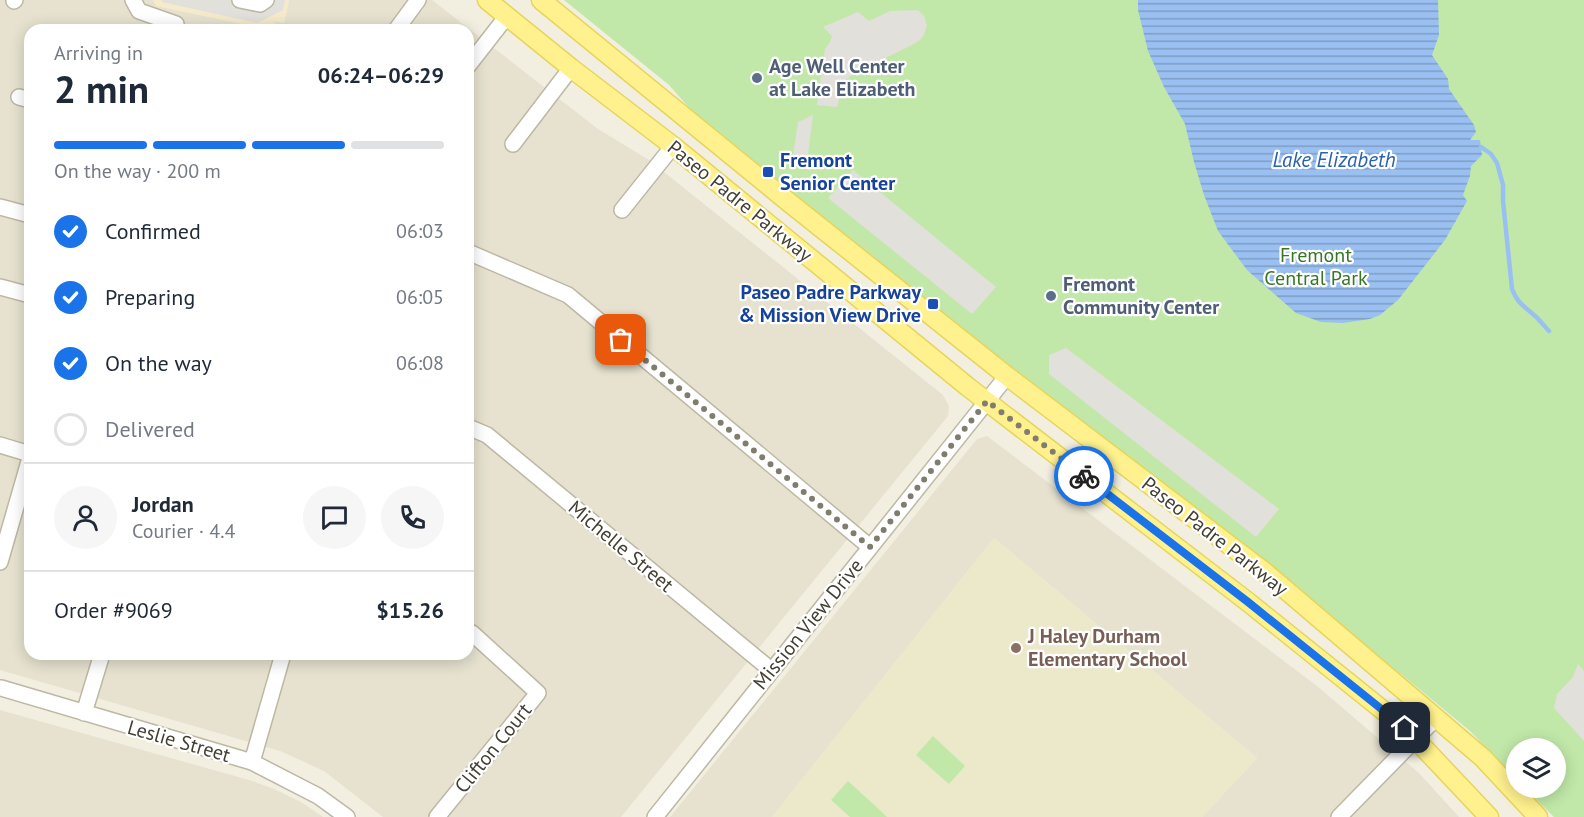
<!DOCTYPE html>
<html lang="en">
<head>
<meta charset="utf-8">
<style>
	:root { --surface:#fff; --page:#f6f6f7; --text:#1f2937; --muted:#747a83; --line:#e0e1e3; --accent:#1a73e8 }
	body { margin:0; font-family:"PT Sans",sans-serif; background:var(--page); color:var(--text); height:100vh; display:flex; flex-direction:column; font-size:22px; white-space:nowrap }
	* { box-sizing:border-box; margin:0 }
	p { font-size:20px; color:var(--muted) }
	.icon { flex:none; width:33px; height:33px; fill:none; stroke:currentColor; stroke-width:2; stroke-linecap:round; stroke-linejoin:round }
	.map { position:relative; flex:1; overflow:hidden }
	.side { position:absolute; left:24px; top:24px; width:450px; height:636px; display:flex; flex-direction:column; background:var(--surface); border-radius:18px; box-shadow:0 3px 15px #0003 }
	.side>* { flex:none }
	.controls { position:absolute; left:1506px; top:738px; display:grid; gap:12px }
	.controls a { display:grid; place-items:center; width:60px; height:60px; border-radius:50%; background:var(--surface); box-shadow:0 3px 15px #0003; font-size:30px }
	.pin { position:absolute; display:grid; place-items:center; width:51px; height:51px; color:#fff; margin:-26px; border-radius:12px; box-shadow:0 3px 9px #0006 }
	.courier { position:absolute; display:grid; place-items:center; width:60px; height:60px; margin:-30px; border:4px solid #1a73e8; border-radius:50%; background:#fff; color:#222; box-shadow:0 2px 8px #0007 }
	.overview em { font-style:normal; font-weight:800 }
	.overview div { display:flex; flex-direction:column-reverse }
	.overview { display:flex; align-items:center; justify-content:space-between; height:102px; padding:0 30px }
	h1 { font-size:39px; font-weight:800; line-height:45px }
	.bar { display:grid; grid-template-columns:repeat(4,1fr); gap:9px 6px; align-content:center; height:72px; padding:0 30px }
	.bar i { height:8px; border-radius:4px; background:var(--line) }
	.bar .on { background:var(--accent) }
	.bar p { grid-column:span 4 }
	.line { display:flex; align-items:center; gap:15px; padding:0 30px; border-top:2px solid var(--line) }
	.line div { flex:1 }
	.round { display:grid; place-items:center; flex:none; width:63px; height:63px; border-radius:32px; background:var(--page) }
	ol { padding:0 30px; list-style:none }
	li { display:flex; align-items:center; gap:18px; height:66px }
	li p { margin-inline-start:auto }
	li .icon { padding:6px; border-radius:50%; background:var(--accent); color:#fff; stroke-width:4 }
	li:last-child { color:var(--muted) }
	li i { width:33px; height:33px; border:3px solid var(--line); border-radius:50% }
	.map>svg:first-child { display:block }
	.residential { fill:#e6e2cf }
	.commercial { fill:#f5eaca }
	.education { fill:#ece8ca }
	.green { fill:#c1e8a8 }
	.parking { fill:#e1e0db }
	.water { fill:url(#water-rules) }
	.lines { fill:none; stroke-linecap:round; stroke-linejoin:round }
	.stream { stroke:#9ac0f2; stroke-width:4.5 }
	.minor-casing { stroke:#bdb8a4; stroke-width:18 }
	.major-casing { stroke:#e7d45a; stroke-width:21 }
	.minor { stroke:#fff; stroke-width:15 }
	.major { stroke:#fff18d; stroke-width:18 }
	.done { stroke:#807d6f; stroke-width:6; stroke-dasharray:0 10.8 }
	.route { stroke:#1a73e8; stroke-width:8 }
	.service-dot { fill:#5c6f8a; stroke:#fff; stroke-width:2 }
	.transit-dot { fill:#1a4fb4; stroke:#fff; stroke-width:2 }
	.education-dot { fill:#8d6e63; stroke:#fff; stroke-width:2 }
	.labels { text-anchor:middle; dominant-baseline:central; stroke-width:4.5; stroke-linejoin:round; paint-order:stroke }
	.service-label { font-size:20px; font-weight:bold; fill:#4e5e75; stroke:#fff; text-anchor:start }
	.transit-label { font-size:20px; font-weight:bold; fill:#164399; stroke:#fff; text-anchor:start }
	.street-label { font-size:20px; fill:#433f32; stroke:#fff }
	.park-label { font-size:20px; fill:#367624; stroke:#fff }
	.education-label { font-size:20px; font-weight:bold; fill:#785e54; stroke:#fff; text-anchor:start }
	.water-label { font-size:21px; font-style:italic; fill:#2961b1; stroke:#fff }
</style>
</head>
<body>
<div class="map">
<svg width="1584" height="817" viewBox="0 0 1584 817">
	<defs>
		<pattern id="water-rules" width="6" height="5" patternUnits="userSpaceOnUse" patternTransform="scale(1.5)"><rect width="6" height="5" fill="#9ac0f2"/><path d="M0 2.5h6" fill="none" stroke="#7f9dc5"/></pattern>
	</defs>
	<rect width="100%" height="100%" fill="#f2efe1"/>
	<path class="residential" d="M0,0H153L157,6L272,30H30V654H468V30H274L275,21L284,23L289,0H432L598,129L649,160L943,395L949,406L948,416L621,817H383L324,771L280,751L0,670Z
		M987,436L1317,686L1419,773L1459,817H1202L1257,758L994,538L772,817H670L977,439Z
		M0,710L249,780L274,789L301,802L323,817H0Z"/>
	<path class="commercial" d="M153,0H289L284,23L275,21L274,30L156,6Z"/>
	<path class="education" d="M994,538L1257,758L1202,817H772Z"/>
	<path class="green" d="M564,0H1584V817H1554L1525,788H1556V748H1516V778L1470,731L1401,674L815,213L699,119L669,85Z
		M933,736L965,766L949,784L916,755Z
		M848,781L883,813L887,817H850L831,800Z"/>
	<path class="parking" d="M161,0H285L283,10L257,23L162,2Z
		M918,10L924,16L927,26L924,35L920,40L912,45L857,72L845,80L837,107L817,105L825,49L831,40L832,36L823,27L858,12L869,21L890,11Z
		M813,115L807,162L794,167L792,162L798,122Z
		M853,170L996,287L972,314L828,198Z
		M1066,348L1279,509L1256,537L1049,374V355Z
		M1578,664L1584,671V741L1554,708L1557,694L1573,677Z"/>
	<path class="water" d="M1138,0H1438L1439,35L1432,55L1448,79L1449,89L1474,125L1476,132L1470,140H1480L1482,155L1471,166L1470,176L1463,195L1467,201L1445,240L1398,300L1380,315L1370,319L1343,323L1321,322L1296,313L1247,270L1218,231L1204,195L1194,162L1185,124L1164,87L1148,51L1138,10Z"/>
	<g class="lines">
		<path class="stream" d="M1481,147L1491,154L1497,163L1503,185V201L1512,289C1519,306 1524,305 1535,316C1540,320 1544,326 1549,331"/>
		<defs>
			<path id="minor" d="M133,0L139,11L176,24L175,30
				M240,0L260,4L266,0
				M14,1L15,0
				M396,30L418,0
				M468,66L507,16
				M19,97L30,100
				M513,144L571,68
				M0,207L30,215
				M622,210L673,146
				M468,252L568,295L870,547
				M0,287L30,295
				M468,427L487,435L771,670
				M0,445L30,454
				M0,562L30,458
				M1,688L252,762L318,796L347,817
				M84,713L102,654
				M252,762L283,654
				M437,817L538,693L472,633
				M655,817L1007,376
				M1339,817L1436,718"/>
			<path id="major" d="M487,0L571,68L673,146L968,387L1248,602L1405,728L1489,817
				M541,0L791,204L1007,376L1266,573L1483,758L1538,817"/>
		</defs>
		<use href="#minor" class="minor-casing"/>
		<use href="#major" class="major-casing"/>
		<use href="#minor" class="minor"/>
		<use href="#major" class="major"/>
	</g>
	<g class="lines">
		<path class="done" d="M621,340L870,547L987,401L1084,476"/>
		<path class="route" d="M1084,476L1248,602L1405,728"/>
	</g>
	<g class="service-dot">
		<circle cx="757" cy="78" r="6"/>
		<circle cx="1051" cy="296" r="6"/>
	</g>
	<g class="transit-dot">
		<rect x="762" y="166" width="12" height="12" rx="3"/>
		<rect x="927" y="298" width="12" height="12" rx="3"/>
	</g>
	<circle class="education-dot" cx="1016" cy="648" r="6"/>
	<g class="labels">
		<g class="service-label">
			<text x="769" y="66">Age Well Center<tspan x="769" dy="23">at Lake Elizabeth</tspan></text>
			<text x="1063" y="284">Fremont<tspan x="1063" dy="23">Community Center</tspan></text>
		</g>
		<g class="transit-label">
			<text x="780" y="160">Fremont<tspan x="780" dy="23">Senior Center</tspan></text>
			<text x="921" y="292" text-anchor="end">Paseo Padre Parkway<tspan x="921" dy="23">&amp; Mission View Drive</tspan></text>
		</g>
		<g class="street-label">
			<text transform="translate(740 201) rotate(39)">Paseo Padre Parkway</text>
			<text transform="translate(1215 536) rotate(38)">Paseo Padre Parkway</text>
			<text transform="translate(621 546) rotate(40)">Michelle Street</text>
			<text transform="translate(808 624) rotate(-51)">Mission View Drive</text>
			<text transform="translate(179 741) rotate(16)">Leslie Street</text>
			<text transform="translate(493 748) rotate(-51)">Clifton Court</text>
		</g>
		<g class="park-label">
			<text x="1316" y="255">Fremont<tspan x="1316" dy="23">Central Park</tspan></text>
		</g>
		<g class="education-label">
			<text x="1028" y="636">J Haley Durham<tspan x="1028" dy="23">Elementary School</tspan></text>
		</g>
		<g class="water-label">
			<text x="1334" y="159">Lake Elizabeth</text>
		</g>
	</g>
</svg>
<div class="controls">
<a><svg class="icon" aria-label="layers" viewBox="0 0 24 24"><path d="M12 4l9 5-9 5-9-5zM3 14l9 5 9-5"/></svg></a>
</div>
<div class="pin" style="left:621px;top:340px;background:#ea580c"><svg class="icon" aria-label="bag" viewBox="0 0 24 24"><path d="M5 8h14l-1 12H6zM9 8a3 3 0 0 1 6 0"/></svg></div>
<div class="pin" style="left:1405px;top:728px;background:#1f2937"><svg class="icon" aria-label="home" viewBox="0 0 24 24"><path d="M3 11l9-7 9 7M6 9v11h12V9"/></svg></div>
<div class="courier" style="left:1084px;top:476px"><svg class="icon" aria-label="bike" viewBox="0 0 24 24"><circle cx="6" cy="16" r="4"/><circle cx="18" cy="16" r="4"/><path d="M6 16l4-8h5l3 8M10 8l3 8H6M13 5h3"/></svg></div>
<section class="side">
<div class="overview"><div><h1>2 min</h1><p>Arriving in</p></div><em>06:24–06:29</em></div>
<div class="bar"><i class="on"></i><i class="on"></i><i class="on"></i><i></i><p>On the way · 200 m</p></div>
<ol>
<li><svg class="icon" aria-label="check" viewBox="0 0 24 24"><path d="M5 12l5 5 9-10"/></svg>Confirmed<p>06:03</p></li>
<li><svg class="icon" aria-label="check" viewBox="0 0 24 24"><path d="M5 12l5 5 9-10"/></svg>Preparing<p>06:05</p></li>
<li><svg class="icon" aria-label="check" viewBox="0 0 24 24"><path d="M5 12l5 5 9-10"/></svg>On the way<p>06:08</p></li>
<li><i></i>Delivered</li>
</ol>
<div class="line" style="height:108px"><a class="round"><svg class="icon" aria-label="person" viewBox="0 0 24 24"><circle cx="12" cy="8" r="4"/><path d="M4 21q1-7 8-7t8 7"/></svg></a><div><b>Jordan</b><p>Courier · 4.4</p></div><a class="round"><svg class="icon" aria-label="chat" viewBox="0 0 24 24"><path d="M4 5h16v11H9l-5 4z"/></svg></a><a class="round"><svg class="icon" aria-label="phone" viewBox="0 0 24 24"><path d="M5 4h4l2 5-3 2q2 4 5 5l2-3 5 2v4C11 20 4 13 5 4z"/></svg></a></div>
<div class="line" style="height:78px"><div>Order #9069</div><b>$15.26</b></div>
</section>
</div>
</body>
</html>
